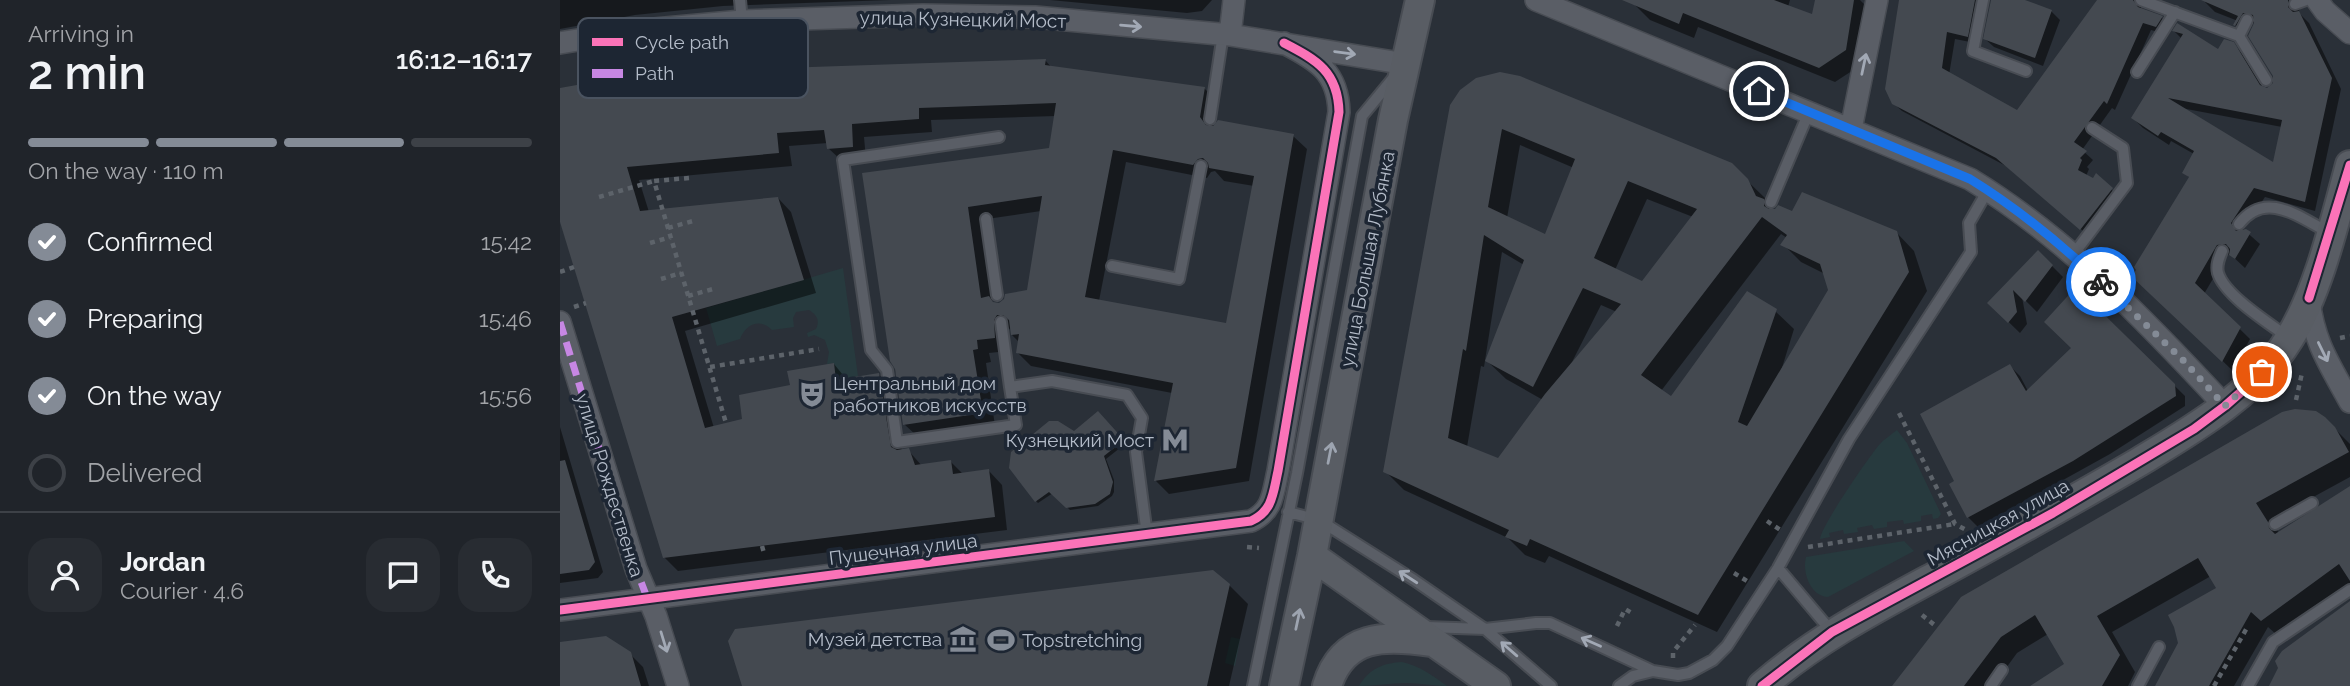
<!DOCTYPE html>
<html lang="en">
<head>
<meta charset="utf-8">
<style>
	:root { --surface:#20242a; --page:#282c32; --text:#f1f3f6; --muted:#a2a4a8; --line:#3d4147; --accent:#848b96 }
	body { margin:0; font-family:Raleway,sans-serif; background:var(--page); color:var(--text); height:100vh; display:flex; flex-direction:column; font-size:26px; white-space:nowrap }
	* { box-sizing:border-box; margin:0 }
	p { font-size:23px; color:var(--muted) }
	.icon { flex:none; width:38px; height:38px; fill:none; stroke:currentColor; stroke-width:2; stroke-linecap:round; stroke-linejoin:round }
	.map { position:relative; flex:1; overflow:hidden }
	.details { display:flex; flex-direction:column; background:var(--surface); width:560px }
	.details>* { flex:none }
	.pin { position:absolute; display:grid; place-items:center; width:60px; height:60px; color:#fff; margin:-30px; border:4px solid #fff; border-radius:50%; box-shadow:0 2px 7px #0007 }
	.courier { position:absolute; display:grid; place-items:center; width:70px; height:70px; margin:-35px; border:5px solid #1a73e8; border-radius:50%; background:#fff; color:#222; box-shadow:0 2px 9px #0007 }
	.headline em { font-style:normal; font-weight:600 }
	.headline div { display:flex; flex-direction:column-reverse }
	.headline { display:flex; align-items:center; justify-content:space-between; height:119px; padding:0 28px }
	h1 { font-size:46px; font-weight:600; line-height:52px }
	.bar { display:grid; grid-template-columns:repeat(4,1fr); gap:10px 7px; align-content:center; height:84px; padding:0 28px }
	.bar i { height:9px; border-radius:5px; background:var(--line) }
	.bar .current { background:var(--accent) }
	.bar p { grid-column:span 4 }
	.line { display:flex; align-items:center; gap:18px; padding:0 28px; border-top:2px solid var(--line) }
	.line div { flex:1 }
	.round { display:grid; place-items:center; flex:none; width:74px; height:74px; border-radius:21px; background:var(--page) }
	ol { padding:0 28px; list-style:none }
	li { display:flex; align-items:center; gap:21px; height:77px }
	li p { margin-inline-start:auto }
	li .icon { padding:7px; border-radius:50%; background:var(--accent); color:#fff; stroke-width:4 }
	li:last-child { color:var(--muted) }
	li i { width:38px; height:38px; border:4px solid var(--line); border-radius:50% }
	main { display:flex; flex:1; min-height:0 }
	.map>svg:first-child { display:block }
	.green { fill:#273a3e }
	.shadow { fill:#0007; fill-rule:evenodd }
	.building { fill:#444950; fill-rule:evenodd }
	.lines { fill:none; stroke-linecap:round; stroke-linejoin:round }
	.lane-casing { stroke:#484c53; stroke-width:14 }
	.street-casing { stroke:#484c53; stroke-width:24 }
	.secondary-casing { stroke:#484c53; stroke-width:32 }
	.path { stroke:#5d636a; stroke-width:4.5; stroke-dasharray:5 5; stroke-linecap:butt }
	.lane { stroke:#5a5e66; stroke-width:10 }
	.street { stroke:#5a5e66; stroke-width:21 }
	.secondary { stroke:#595d64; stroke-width:28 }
	.quiet { stroke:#c787e3; stroke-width:7; stroke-dasharray:14 7; stroke-linecap:butt }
	.cycleway-casing { stroke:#1d2633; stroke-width:13 }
	.cycleway { stroke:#fb73b8; stroke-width:9 }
	.oneway { stroke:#a2a9b5 }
	.oneway2 { stroke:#9da4b0 }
	.done { stroke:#848b96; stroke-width:7; stroke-dasharray:0 12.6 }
	.route { stroke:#1a73e8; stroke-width:9 }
	.labels { text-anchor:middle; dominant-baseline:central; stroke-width:7; stroke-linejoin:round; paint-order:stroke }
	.street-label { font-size:19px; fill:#b4bcc9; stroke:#1d2633 }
	.poi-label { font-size:19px; fill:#b4bcc9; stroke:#1d2633; text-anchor:start }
	.key { fill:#1d2633; stroke:#4a5360; stroke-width:2 }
	.key-label { font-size:19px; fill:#b4bcc9 }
</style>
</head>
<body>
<main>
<section class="details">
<div class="headline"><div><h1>2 min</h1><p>Arriving in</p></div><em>16:12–16:17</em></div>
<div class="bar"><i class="current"></i><i class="current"></i><i class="current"></i><i></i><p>On the way · 110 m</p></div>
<ol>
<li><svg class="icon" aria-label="check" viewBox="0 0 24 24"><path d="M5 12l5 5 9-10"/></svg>Confirmed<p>15:42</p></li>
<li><svg class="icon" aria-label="check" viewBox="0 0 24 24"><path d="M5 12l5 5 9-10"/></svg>Preparing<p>15:46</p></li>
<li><svg class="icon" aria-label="check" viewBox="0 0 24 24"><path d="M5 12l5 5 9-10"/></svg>On the way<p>15:56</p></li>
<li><i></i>Delivered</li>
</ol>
<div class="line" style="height:126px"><a class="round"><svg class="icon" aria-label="person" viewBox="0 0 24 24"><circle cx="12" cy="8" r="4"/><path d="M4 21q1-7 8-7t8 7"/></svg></a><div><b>Jordan</b><p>Courier · 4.6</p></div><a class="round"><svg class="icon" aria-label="chat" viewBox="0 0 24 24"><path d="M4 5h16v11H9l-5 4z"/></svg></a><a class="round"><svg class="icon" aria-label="phone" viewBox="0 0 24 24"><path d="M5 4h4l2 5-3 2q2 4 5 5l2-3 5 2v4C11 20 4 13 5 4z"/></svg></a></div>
</section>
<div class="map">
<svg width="1790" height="686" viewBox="0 0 1790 686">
	<rect width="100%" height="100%" fill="#2a3038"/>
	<path class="green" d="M283,268L298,376L276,380L274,363L267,364L269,352L265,340L254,335L248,337L247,333L256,329C260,320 257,315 249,310L236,312L233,318L234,327L212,330C200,318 186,324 180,339L157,346L146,308Z
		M1337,430L1347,443L1381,514L1378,518L1373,519L1372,514L1361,516V521L1344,524L1343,520L1327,522V527L1314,529L1312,525L1297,528L1298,532L1284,534L1283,530L1269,533L1270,537L1260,539C1261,526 1309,457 1319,445C1324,439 1331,435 1337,430Z
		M1344,541L1354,551L1268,597C1250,596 1242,572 1246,557Z
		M671,637L680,639L675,666L665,663Z
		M842,662C860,666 872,675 887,686C873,686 860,683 846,683C831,683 815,686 799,686C809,669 823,663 842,662Z"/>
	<path class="shadow" d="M0,0H331L163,6L75,15L0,29Z
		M490,0H652L642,11L627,13Z
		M1070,0H1230L1228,7L1254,17L1257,0H1300L1309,9L1301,65L1275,82L1138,27L1134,38L1090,20Z
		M1340,0H1425L1415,43L1395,39L1389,75L1457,112L1539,0H1576L1581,6V10L1602,18L1610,26L1605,34L1591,30L1555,110L1552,108L1522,150L1533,160L1527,167L1529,169L1526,176L1534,180L1537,176L1559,197L1529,236L1446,166L1342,111L1333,103Z
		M1432,0H1460L1491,11L1500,20L1483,66L1434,47L1425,39Z
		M1647,0H1739L1741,7L1738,12L1749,23L1781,89L1755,211L1705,197L1683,229L1700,244L1685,268L1670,254L1667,255L1644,294L1690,339L1673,371L1574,276L1630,178L1624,172L1634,154L1611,141L1609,145L1583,128L1573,118L1622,39L1614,31L1618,26L1659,51L1673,44L1684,55L1704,89L1707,90L1714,85V75L1696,24L1693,23L1685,35L1675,25L1678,21L1655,12L1645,2ZM1621,108L1722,127L1714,165Z
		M485,60L492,68L644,88L658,102L653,130L733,136L747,149L689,481L609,494L596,481L612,393L471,366L458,353L459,342L452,335L451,327L446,334L448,351L429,353L431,362L426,363L435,426L358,437L344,424L304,175L491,150L496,116L371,120L372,132L304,137L306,159L282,161L268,148V143L229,146L232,166L79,180L89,212L218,198L231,212L256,293L125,331L154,428L184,421L232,387L274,364L287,380L319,375L332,388L342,451L348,450L362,466L391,462L404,475L429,471L442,485L447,530L118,571L104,557L0,220V90L221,62L228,70ZM566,162L647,178L651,172L655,171L664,181L694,186L667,325L539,301ZM481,211L468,292L439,304H434L432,301L420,220Z
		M892,106L1171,165L1206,199L1213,211L1336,232L1354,251L1367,291L1157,632L989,556L985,563L965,555L948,538L844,490L825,471ZM960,145L1014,168L986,237L947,218ZM1087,199L1133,217L1082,283L1055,270ZM1221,234L1227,238L1223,244L1241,262L1265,274L1270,290L1221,371L1234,329L1215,311L1112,398L1101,391ZM942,252L964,265L927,361L946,379L983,400L939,460L907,447L921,366L924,367ZM1041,305L1057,312L1012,362Z
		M1478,252L1503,277L1477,312L1462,297L1467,324L1460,333L1429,303Z
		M1516,289L1625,396V406L1550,454L1418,527L1408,517L1397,482L1450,366L1460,376L1468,391L1514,348Z
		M538,414L565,444L546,459L554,480V492L552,496L538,506L510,510L493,493L478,503L476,501L514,433Z
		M1764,418L1790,444V477L1711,520L1719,533L1790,488V584L1718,636L1708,627L1674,686H1597L1658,589L1651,576L1552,632L1575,672L1568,686H1473L1506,664L1488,634L1457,653L1433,686H1334Z
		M0,427L43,572L38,578L0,583Z
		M669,585L688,604L669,686H184Z
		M0,643L70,654L83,667L89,686H0Z"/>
	<path class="building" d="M1062,0H1214L1252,14L1255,0H1294L1286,50L1259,68L1123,13L1119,24Z
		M1339,0H1415L1408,37L1387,32L1382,68L1457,110L1537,0H1573L1578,7L1603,16L1596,27L1583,23L1547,104L1544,101L1514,142L1527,151L1520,158L1522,160L1518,170L1533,178L1536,173L1553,188L1520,230L1436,158L1332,104L1325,89Z
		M1431,0H1465L1492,10L1475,58L1423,39Z
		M1641,0H1728V7L1733,12L1739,11L1772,78L1745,202L1694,188L1671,223L1676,231L1686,229L1691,232L1675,259L1669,255L1670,249L1666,244L1657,245L1635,283L1681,327L1662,362L1572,277L1576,270L1574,267L1629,177L1622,173L1634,151L1601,132L1598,136L1571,118L1623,34L1612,31L1617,23L1658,49L1664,39L1674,42L1700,85L1707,88L1713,83V76L1688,36L1694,23L1693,15L1683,13L1675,26L1673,25L1678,16ZM1608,98L1722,120L1713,162Z
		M486,59L485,65L645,87L640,117L646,125L653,126L658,120L734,134L676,468L594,481L613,383L456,353L459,334L451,335L449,320L443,315H437L434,320L435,338L417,340L418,349L413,350L423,413L343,425L335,369L330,361L302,173L489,148L496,103L359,108V119L292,124L293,147L267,149L264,130L217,133L219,153L67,167L80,211L218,197L244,280L112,317L145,428L182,419L179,395L230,385L227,371L274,363L276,380L319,373L331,447L337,450L349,448L355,465L391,460L393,474L429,469L435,517L103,558L0,222V88L67,76L66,69L201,61L221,60L222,68ZM553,150L633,165L638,159L643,158L648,163L649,168L694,176L666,323L525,297ZM482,196L467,290L445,294L444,299L439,303L433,302L429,296L421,298L408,207Z
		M940,72L960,76L1172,163L1188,179L1196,196L1204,199V206L1209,209H1215L1218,205L1232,211L1242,192L1337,231L1349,272L1138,615L970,539L967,546L945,537L949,530L823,472L890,105L900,90L916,78ZM942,129L1015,159L985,234L928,207ZM1068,181L1137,209L1082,281L1034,258ZM1202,217L1227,235L1220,245L1260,264L1268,290L1187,426L1178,422L1217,309L1187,291L1111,396L1081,375ZM924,235L964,260L925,361L973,387L1023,288L1061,304L985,394L938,458L888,438L903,349L906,351Z
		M1478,250L1493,265L1465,302L1453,290L1457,312L1448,323L1427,303Z
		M1516,287L1615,384L1616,396L1513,461L1407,518L1389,484L1394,481L1360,414L1450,364L1466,391L1511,348L1484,322Z
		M1735,409L1756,411L1765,417L1775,427L1789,452L1696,503L1708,522L1709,528L1715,534L1790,486V581L1779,564L1701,621L1691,612L1649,686H1595L1618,643L1614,627L1608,615L1656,588L1638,558L1537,616L1560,655L1542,686H1470L1504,664L1475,615L1441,637L1404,686H1332L1401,597L1722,412Z
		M538,411L564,440L544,456L553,482L550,494L535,504L506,508L489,492L475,502L449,468L451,452L489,421H498L514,431Z
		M5,460L35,562L29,570L0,574V461Z
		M653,570L670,584L647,686H182L168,641L175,629Z
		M1790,601V686H1709L1718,668L1715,661L1722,651Z
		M46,636L71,652L81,686H0V642Z"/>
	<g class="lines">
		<defs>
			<path id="lane" d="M180,0L182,21
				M1423,0L1413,51L1466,71
				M1581,0L1679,36L1687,20
				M1735,4L1746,0
				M1679,36L1706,80
				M1577,72L1615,12
				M650,119L663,34
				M439,137L283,160L311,350L327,370L337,442L456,425L450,387L492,381L567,395L582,418L576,452L587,535
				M1211,202L1249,112
				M426,219L437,295
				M1679,224C1706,189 1740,218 1770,233
				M1662,251C1659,258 1656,265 1658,273C1665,296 1709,323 1729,338
				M1513,255L1567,183L1563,148L1532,128
				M552,266L619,279L641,166
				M441,322L450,387
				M728,512L759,520L854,580L925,629L991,686
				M1715,524L1752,503
				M1218,568L1272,632
				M866,627L925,629L976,623H990L1093,671L1118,675L1129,673L1153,660L1167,646L1218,568L1289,439L1411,252L1409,223L1428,190
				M693,686L737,473L802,116L835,76
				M1059,686L1073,676L1093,671
				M1431,686L1442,670
				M1578,686L1599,647
				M1688,686L1713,642L1790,590"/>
			<path id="street" d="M976,0L1410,179C1507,238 1588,323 1665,406
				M1757,0L1765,11L1790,33
				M670,35L674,0
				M0,43L73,31L182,21L363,15L475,17L670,35L846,64
				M1291,129L1317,0
				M1749,300C1754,343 1770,365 1790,402
				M0,322L76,569L96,616L118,686
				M0,610L691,521C713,511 713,493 718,471L779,112C778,72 757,60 724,43"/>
			<path id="secondary" d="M752,556L936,686
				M724,686L752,556L833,120L860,0
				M767,686C783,634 825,635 871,642
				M1202,686C1256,639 1318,607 1381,573C1447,537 1514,500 1579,462C1632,430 1696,393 1729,339C1759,291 1775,220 1790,165"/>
		</defs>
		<use href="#lane" class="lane-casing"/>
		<use href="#street" class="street-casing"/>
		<use href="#secondary" class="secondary-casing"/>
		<path class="path" d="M129,178L94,181L166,423
			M39,197L94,181
			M108,228L133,221
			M90,243L111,237
			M0,272L14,267
			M101,279L121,273
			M128,296L153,289
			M14,307L26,303
			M1780,338L1790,336
			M150,367L259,349
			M1736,400L1742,373
			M1339,413L1395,524L1408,531
			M1207,521L1222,531
			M202,546L204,553
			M687,547L699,548
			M1248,547L1395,524
			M1174,573L1187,581L1185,585
			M1362,615L1377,627
			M1057,626L1065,609L1072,613
			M1113,658V652L1135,625
			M1654,686L1688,626"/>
		<use href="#lane" class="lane"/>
		<use href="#street" class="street"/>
		<use href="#secondary" class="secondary"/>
		<path class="quiet" d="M0,322L76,569L88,600"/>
		<defs>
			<path id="cycleway" d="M1749,298L1790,165
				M0,610L691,521C713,511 713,493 718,471L779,112C778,72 757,60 724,43
				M1202,686L1272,632L1493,513L1634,429L1665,406L1689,385"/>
		</defs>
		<use href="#cycleway" class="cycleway-casing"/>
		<use href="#cycleway" class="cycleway"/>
	</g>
	<defs><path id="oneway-shaft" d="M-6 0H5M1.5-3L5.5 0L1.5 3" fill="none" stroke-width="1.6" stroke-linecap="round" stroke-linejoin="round" transform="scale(1.75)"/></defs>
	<g class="oneway">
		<use href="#oneway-shaft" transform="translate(571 26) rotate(5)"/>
		<use href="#oneway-shaft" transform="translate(785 53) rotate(8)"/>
		<use href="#oneway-shaft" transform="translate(1304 64) rotate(-78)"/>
		<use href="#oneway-shaft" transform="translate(1763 352) rotate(64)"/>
		<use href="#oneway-shaft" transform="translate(848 577) rotate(-147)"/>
		<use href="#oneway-shaft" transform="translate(104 642) rotate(73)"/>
		<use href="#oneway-shaft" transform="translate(1031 642) rotate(-156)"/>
		<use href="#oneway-shaft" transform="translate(949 649) rotate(-139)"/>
	</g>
	<g class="oneway2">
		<use href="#oneway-shaft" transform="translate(770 453) rotate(-79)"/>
		<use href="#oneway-shaft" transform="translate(738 619) rotate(-78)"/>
	</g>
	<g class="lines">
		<path class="done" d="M1541,282L1623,360L1665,406L1702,372"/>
		<path class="route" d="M1199,91L1410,179C1457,208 1501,244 1541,282"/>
	</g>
	<defs>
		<symbol id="theatre-bare" viewBox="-9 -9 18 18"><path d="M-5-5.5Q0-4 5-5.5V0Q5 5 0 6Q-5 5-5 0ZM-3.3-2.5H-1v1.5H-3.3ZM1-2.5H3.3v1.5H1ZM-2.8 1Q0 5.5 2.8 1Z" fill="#848b96" stroke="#1d2633" stroke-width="2.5" paint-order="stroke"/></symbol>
		<symbol id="metro-bare" viewBox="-9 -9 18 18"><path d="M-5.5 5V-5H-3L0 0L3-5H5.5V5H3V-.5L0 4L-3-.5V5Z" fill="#848b96" stroke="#1d2633" stroke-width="2.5" paint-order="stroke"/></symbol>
		<symbol id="museum-bare" viewBox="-9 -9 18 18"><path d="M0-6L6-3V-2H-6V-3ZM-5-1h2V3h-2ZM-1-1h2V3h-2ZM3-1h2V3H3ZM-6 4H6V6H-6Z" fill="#848b96" stroke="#1d2633" stroke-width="2.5" paint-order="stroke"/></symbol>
		<symbol id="stadium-bare" viewBox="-9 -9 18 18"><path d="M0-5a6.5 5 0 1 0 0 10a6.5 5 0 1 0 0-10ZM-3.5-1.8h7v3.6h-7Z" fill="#848b96" stroke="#1d2633" stroke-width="2.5" paint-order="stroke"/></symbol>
	</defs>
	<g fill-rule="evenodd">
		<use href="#theatre-bare" x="233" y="375" width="38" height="38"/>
		<use href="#metro-bare" x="596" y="421" width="38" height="38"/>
		<use href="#museum-bare" x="384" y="620" width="38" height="38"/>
		<use href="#stadium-bare" x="422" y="621" width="38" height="38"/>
	</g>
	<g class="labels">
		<g class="street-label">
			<text transform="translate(403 19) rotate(1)">улица Кузнецкий Мост</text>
			<text transform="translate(807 259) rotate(-79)">улица Большая Лубянка</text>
			<text transform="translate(50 485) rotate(73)">улица Рождественка</text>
			<text transform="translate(1438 522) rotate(-29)">Мясницкая улица</text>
			<text transform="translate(343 549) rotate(-7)">Пушечная улица</text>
		</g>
		<g class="poi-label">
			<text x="273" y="383">Центральный дом<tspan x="273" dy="22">работников искусств</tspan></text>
			<text x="594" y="440" text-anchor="end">Кузнецкий Мост</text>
			<text x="382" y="639" text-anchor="end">Музей детства</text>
			<text x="462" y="640">Topstretching</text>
		</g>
	</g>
	<rect x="18" y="18" width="230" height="80" rx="10" class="key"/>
	<rect x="32" y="38" width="31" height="8" fill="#fb73b8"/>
	<rect x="32" y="69" width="31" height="9" fill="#c787e3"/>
	<g class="key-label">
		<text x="75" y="49">Cycle path</text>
		<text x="75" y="80">Path</text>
	</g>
</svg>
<div class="pin" style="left:1702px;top:372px;background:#ea580c"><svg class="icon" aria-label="bag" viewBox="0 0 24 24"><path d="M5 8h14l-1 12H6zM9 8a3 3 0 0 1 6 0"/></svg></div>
<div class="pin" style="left:1199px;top:91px;background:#1f2937"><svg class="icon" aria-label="home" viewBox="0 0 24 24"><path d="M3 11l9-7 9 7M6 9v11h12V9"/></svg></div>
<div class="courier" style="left:1541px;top:282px"><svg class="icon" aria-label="bike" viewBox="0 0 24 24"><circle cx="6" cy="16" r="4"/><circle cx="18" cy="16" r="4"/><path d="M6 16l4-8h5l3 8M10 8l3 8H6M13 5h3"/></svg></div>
</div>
</main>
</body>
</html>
